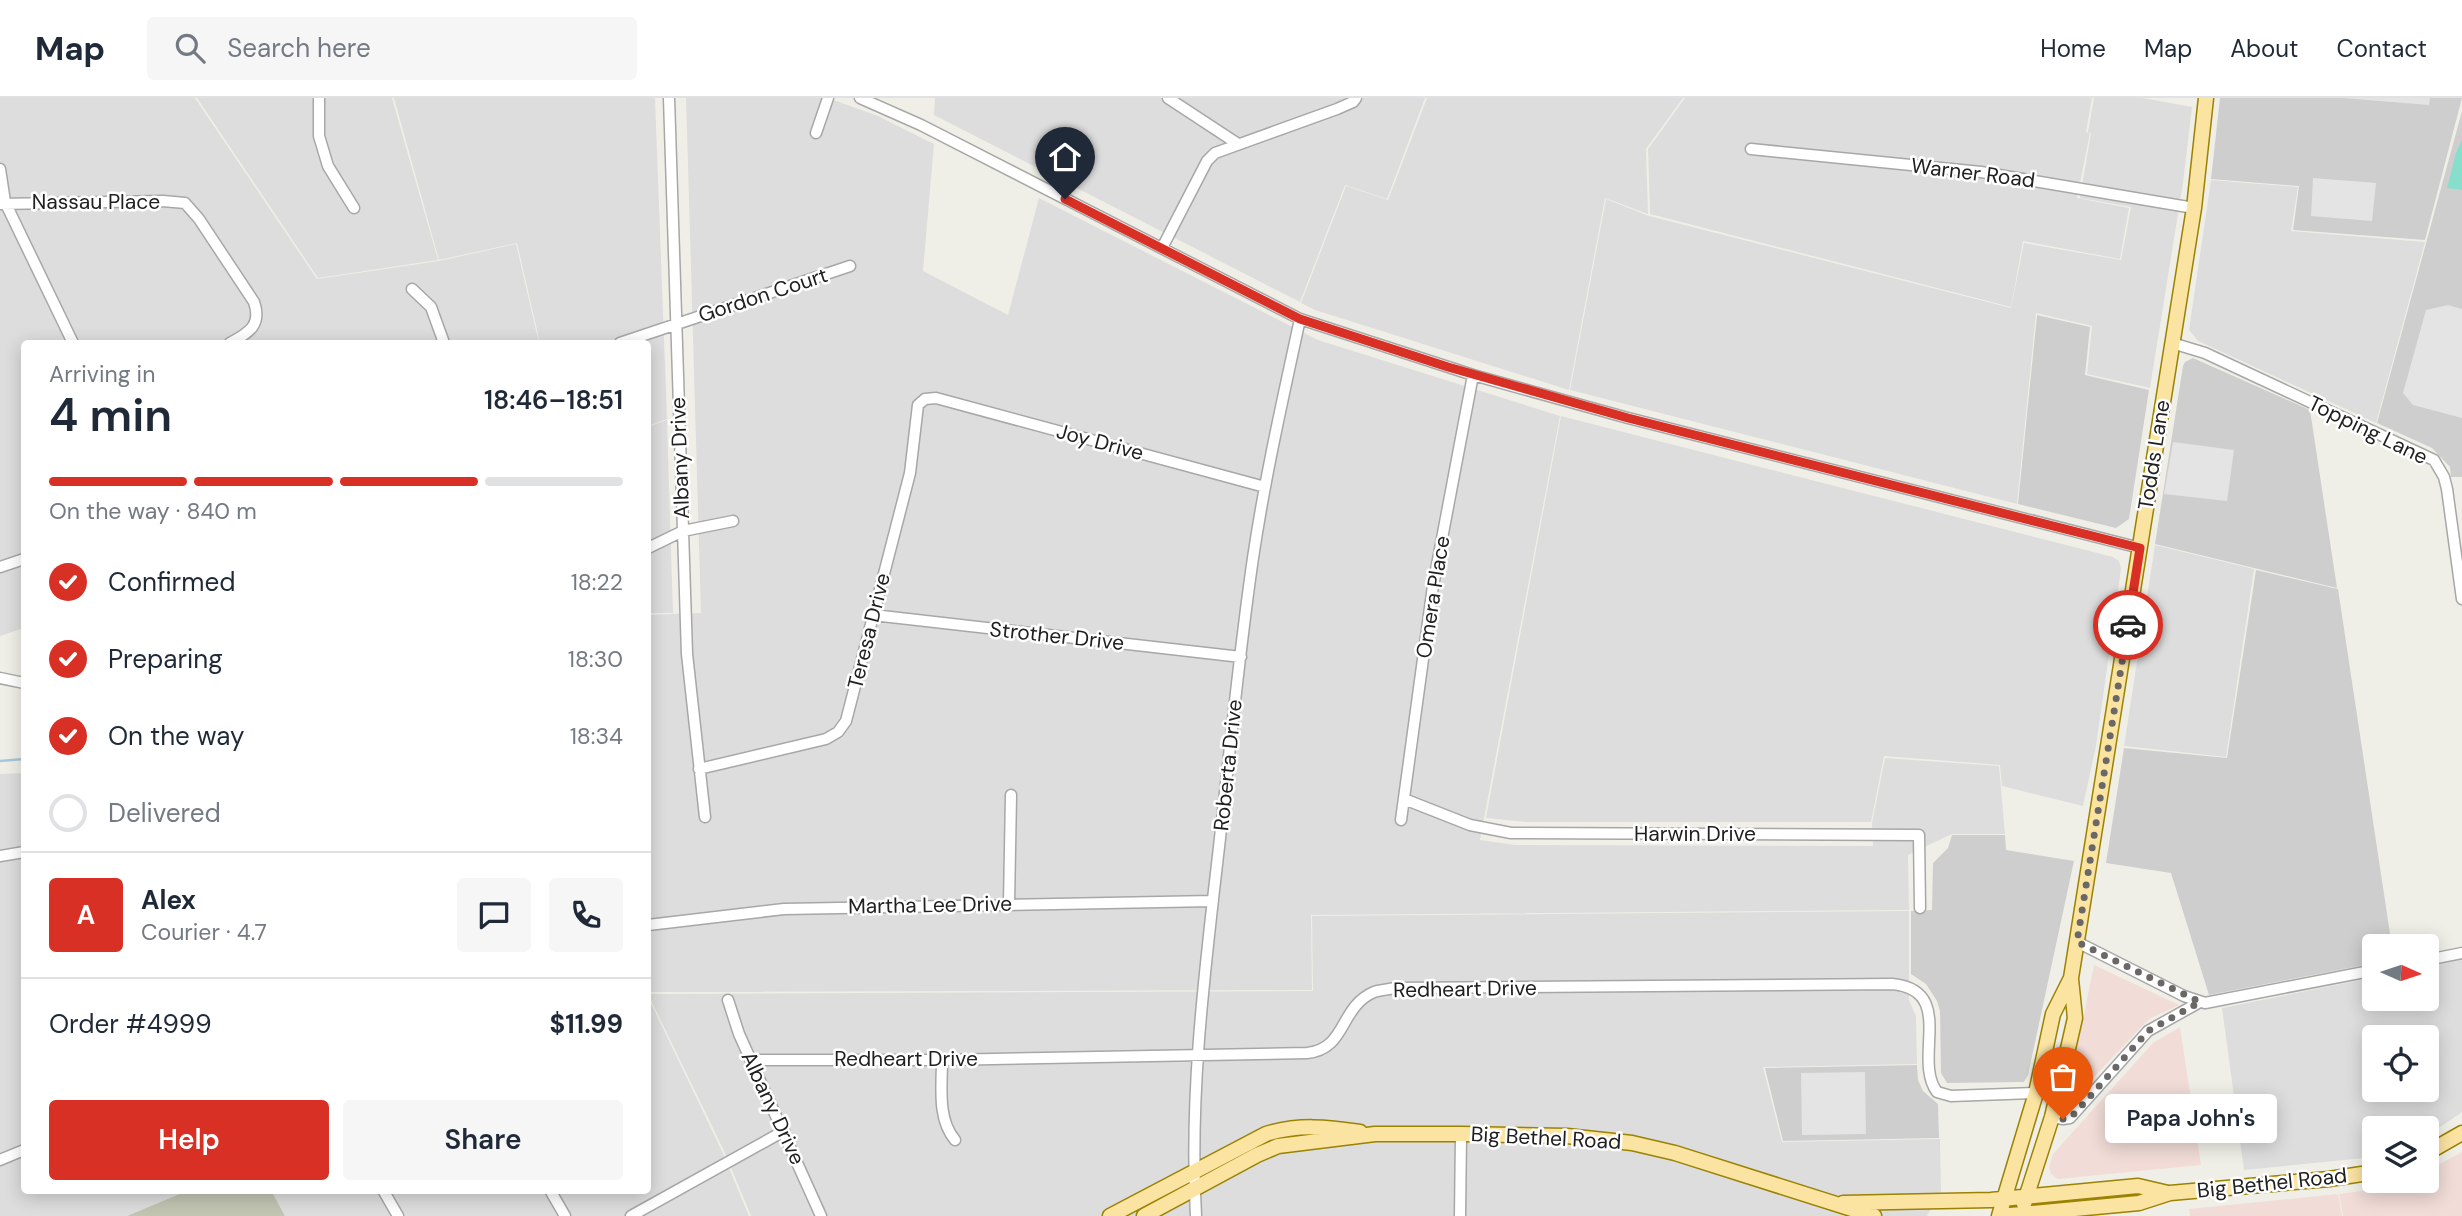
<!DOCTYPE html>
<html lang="en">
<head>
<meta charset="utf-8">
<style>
	:root { --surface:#fff; --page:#f6f6f7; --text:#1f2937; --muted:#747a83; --line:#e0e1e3; --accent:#d93025 }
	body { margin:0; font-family:"DM Sans",sans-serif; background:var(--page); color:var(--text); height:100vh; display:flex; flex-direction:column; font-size:26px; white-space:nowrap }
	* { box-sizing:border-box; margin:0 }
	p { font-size:23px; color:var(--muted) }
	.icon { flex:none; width:38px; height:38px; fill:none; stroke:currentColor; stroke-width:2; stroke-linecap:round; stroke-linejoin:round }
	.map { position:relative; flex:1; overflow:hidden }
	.panel { position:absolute; left:21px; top:242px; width:630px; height:854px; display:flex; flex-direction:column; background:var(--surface); border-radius:7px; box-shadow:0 4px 18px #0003 }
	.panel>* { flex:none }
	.needle { width:46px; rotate:93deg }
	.fabs { position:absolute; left:2362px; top:836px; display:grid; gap:14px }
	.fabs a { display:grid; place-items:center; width:77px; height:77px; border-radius:7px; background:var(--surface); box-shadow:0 4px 18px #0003; font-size:35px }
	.pin { position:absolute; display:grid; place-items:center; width:60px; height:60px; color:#fff; margin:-72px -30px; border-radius:50% 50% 50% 0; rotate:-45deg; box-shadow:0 0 7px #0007 }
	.pin .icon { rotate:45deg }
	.courier { position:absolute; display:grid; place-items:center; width:70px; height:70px; margin:-35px; border:5px solid #d93025; border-radius:50%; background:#fff; color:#222; box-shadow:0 2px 9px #0007 }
	.bubble { position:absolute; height:49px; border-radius:7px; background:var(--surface); box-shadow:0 4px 18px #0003; font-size:23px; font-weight:600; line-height:49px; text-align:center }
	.head em { font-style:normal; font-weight:600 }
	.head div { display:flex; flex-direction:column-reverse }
	.head { display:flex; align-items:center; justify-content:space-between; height:119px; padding:0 28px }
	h1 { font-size:46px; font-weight:600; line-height:52px }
	.bar { display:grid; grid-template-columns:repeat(4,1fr); gap:10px 7px; align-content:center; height:84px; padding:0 28px }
	.bar i { height:9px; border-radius:5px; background:var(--line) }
	.bar .on { background:var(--accent) }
	.bar p { grid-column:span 4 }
	.line { display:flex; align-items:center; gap:18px; padding:0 28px; border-top:2px solid var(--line) }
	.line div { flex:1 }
	.round { display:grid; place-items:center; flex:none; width:74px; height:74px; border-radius:7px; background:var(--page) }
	ol { padding:0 28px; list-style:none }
	li { display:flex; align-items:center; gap:21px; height:77px }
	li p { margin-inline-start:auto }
	li .icon { padding:7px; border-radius:50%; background:var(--accent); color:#fff; stroke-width:4 }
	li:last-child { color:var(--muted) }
	li i { width:38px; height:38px; border:4px solid var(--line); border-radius:50% }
	.action { display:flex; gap:14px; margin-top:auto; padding:14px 28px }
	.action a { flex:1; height:80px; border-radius:7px; background:var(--accent); color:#fff; font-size:28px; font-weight:600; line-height:80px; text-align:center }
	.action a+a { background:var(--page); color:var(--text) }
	header { display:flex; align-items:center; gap:42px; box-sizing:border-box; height:98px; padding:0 35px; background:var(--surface); border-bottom:2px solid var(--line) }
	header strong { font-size:33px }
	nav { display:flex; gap:38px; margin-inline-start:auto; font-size:24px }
	.search { width:490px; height:63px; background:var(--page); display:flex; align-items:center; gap:18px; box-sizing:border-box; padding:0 24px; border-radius:7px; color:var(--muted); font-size:26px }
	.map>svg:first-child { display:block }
	.residential { fill:#dedddd; fill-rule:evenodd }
	.commercial { fill:#f1dcd7 }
	.religious { fill:#cecece }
	.construction { fill:#c2c5b2 }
	.pitch { fill:#86decb }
	.parking { fill:#e4e4e4 }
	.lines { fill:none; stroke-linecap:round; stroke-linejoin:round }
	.stream { stroke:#a8c8dd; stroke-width:2.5 }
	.minor-casing { stroke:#a7a7a7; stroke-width:13 }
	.major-casing { stroke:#9a8202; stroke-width:17 }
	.minor { stroke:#fff; stroke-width:10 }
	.major { stroke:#fbe3a2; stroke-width:14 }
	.done { stroke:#696866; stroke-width:7; stroke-dasharray:0 12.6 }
	.route { stroke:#d93025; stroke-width:9 }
	.labels { text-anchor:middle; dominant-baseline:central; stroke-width:5; stroke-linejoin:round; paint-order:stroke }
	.street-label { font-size:21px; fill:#202020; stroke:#fff }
</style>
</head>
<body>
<header>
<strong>Map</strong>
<div class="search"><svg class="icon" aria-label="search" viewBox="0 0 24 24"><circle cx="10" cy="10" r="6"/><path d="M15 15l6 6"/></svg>Search here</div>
<nav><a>Home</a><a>Map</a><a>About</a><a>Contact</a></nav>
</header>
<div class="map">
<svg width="2462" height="1118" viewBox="0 0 2462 1118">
	<rect width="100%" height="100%" fill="#f0efe7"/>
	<path class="residential" d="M0,0H195L317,181L439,163L516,146L539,245H24V530L0,538Z
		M197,0H392L438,162L318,180Z
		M394,0H655L667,321L648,328V245H540L517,145L439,162Z
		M686,0H828L878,18L934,46L923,173L1008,217L1039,100L1318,242L1560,318L1480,742L1515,747L1873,748L1872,725L1885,660L1999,668L2005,736H1952L1908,757L1909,812L1311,817L1312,892L648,894V517L701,515Z
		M935,0H1425L1387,101L1345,87L1300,204L934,17Z
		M1427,0H1683L1646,51L1648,116L1605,100L1569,292L1315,212L1301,205L1346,88L1388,102Z
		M1685,0H2092L2086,34L2090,35L2077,100L2129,110L2120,161L2023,143L2011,209L1650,116L1648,51Z
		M2094,0H2143L2192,9L2183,85L2150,290L2087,276L2092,228L2036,215L2017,406L1570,292L1606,101L1649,118L2011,210L2024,145L2121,162L2131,109L2080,100L2091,35L2088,34Z
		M2211,82L2298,89L2291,133L2425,144L2376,325L2198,243L2189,232Z
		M1561,318L2113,459L2119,463L2121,471L2096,648L2083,708L2002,688L2000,667L1884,658L1871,724H1527L1486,720Z
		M667,322L673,515H648V329Z
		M2155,447L2254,471L2226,659L2124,648Z
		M24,675V1092H189L127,1118H0V676Z
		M1909,813V902L1916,918L1917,966L1763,969L1782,1044L1940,1041L1941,1093L1927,1118H751L724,1053L648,896L1313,893L1312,818Z
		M2462,862V1014L2427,1038V1031H2375V1057L2365,1060L2244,1072L2222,910L2375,879V901H2427V869ZM2375,940H2427V992H2375Z
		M648,899L722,1053L749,1118H285L271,1092H648Z"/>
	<path class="commercial" d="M2094,867L2179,907L2151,920L2142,928L2068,1007L2066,1005Z
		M2180,929L2201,1067L2058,1081L2051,1076L2049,1070L2053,1056L2153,945Z
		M2462,1054V1118H2343L2339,1096L2369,1092L2402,1083H2427V1073Z
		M2338,1096L2342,1118H2190L2189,1111Z"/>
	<path class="religious" d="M2220,0H2462L2425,142L2293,132L2299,88L2211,81Z
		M2462,13V379H2451L2450,369L2432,350L2377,325Z
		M2037,217L2090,229L2085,277L2149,292L2129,421L2116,430L2018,406Z
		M2193,260L2310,312L2337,490L2155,446L2183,268L2185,264Z
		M2256,472L2338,491L2392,849H2375V865L2209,897L2171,775L2106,765L2124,650L2227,660Z
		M1952,737H2005L2006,752L2074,763L2028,977L2024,984L1947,985L1941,975L1940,913L1937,903L1926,886L1911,876V813L1932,812L1933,765L1948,750Z
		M1917,967L1918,982L1923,993L1938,1006L1939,1040L1783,1043L1765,970Z"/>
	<path class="construction" d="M189,1092H271L285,1118H127Z"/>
	<path class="pitch" d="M2462,42V92L2447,90L2456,55Z"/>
	<path class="parking" d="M2343,0H2430L2429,7Z
		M2313,80L2376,85L2372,123L2311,118Z
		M2448,207L2462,211V320L2413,307L2403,295L2426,212Z
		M2173,344L2234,352L2227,403L2164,396Z
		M1865,974L1866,1036L1802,1037L1801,975Z"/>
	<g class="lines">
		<path class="stream" d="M0,663L24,661"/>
		<defs>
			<path id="minor" d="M319,0V38L328,68L354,110
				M669,0L687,556L705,719
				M860,0L921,27L1300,221L1473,277L1628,320L2140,450
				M1168,0L1238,46
				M816,35L828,0
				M1751,51L1981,74L2194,110
				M0,71L5,104L73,245
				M0,106L163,103L185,105L199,121L254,204C262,227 249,235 230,245
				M1162,150L1207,63L1215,55L1337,11L1353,4L1356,0
				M412,191L431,209L444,245
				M620,245L850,168
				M2172,245L2205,255L2434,362L2444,379L2447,391L2462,501
				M648,450L683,433L733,423
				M0,469L24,461
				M873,517L1241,559
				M0,580L24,585
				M699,671L826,641L838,634L846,623L910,375L918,307L925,301L936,300L1265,389
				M1404,701L1470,727L1511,735L1919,737L1920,810
				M1401,722L1433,488L1473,277
				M0,758L24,754
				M1009,805L1011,697
				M648,827L784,811L1213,803
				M2077,844L2184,898L2205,905L2375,872
				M2427,862L2462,855
				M728,902L739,936L821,1118
				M751,962H942L1307,955C1347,951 1339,909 1374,894C1381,892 1390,891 1396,890L1892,886C1957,892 1912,961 1937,994L1951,998L2036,995
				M942,962C942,988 937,1021 955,1042
				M2052,1019L2063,1021L2070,1020L2148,933L2200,904
				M0,1062L24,1052
				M383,1092L398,1118
				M550,1092L565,1118
				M631,1118L784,1033
				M1196,1118C1189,995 1205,871 1219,749C1230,652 1239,555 1253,460C1265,379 1283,300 1300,221
				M1460,1118L1461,1036"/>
			<path id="major" d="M2427,1055L2462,1035
				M1843,1105L1991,1102L2138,1088L2168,1095
				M2024,1106L2052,1019L2070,942L2075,920L2071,881
				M1110,1118L1266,1036C1298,1026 1328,1029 1360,1034
				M1144,1118L1257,1057L1278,1048L1375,1036H1461L1567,1038L1632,1045L1675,1055L1874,1118
				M1999,1118L2036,995L2053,916L2071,880L2194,110L2206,0
				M2000,1118L2139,1105L2170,1095L2329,1081L2375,1074"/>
		</defs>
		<use href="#minor" class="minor-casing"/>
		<use href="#major" class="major-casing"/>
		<use href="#minor" class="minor"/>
		<use href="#major" class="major"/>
	</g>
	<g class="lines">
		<path class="done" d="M2063,1021L2070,1020L2077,1013L2148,933L2200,904L2077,844L2128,527"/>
		<path class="route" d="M1065,101L1300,221L1448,269L1628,320L2140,450L2128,527"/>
	</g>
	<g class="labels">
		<g class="street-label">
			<text transform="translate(1973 75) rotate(7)">Warner Road</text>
			<text x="96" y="104">Nassau Place</text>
			<text transform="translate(763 197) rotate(-18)">Gordon Court</text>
			<text transform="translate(2368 332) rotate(26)">Topping Lane</text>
			<text transform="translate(1100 344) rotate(15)">Joy Drive</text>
			<text transform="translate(2154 357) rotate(-81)">Todds Lane</text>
			<text transform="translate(680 360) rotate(-92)">Albany Drive</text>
			<text transform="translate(1433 499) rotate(-81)">Omera Place</text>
			<text transform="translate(869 533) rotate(-76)">Teresa Drive</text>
			<text transform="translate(1057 538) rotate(6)">Strother Drive</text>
			<text transform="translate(1228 667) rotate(-84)">Roberta Drive</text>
			<text x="1695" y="736">Harwin Drive</text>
			<text transform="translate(930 807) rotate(-1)">Martha Lee Drive</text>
			<text transform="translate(1465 891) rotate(-1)">Redheart Drive</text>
			<text x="906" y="961">Redheart Drive</text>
			<text transform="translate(773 1010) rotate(65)">Albany Drive</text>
			<text transform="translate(1546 1040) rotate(3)">Big Bethel Road</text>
			<text transform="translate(2272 1085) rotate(-6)">Big Bethel Road</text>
		</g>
	</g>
</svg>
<div class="fabs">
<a><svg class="needle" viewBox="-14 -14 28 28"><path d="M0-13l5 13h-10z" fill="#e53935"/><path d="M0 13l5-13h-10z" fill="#747a83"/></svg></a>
<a><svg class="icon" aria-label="locate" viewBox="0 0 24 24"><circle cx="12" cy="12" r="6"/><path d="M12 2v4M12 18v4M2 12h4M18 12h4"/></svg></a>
<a><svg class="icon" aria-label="layers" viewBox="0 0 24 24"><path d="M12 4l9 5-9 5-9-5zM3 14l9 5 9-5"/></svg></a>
</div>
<div class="pin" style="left:2063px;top:1021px;background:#ea580c"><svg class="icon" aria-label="bag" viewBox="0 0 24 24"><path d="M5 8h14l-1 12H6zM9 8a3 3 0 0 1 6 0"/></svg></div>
<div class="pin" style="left:1065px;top:101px;background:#1f2937"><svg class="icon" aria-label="home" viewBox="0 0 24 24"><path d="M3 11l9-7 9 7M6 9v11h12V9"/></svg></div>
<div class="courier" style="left:2128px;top:527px"><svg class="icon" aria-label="car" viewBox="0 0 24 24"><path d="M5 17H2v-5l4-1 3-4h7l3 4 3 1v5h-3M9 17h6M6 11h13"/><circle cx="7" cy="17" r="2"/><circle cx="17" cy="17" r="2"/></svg></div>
<div class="bubble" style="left:2105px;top:996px;width:172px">Papa John's</div>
<section class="panel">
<div class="head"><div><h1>4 min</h1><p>Arriving in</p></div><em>18:46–18:51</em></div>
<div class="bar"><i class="on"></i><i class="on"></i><i class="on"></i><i></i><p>On the way · 840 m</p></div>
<ol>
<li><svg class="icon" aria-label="check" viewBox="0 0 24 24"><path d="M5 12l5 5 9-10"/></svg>Confirmed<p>18:22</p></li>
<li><svg class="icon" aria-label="check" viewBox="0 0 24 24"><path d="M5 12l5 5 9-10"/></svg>Preparing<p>18:30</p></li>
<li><svg class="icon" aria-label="check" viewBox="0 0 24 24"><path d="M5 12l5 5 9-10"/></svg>On the way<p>18:34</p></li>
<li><i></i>Delivered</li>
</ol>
<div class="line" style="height:126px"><b class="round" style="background:var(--accent);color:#fff">A</b><div><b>Alex</b><p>Courier · 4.7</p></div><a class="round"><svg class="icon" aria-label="chat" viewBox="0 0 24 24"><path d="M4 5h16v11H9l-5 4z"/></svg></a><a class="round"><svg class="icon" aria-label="phone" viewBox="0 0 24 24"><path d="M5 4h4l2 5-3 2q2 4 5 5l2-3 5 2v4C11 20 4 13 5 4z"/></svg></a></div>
<div class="line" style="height:91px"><div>Order #4999</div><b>$11.99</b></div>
<div class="action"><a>Help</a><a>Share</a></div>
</section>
</div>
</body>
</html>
